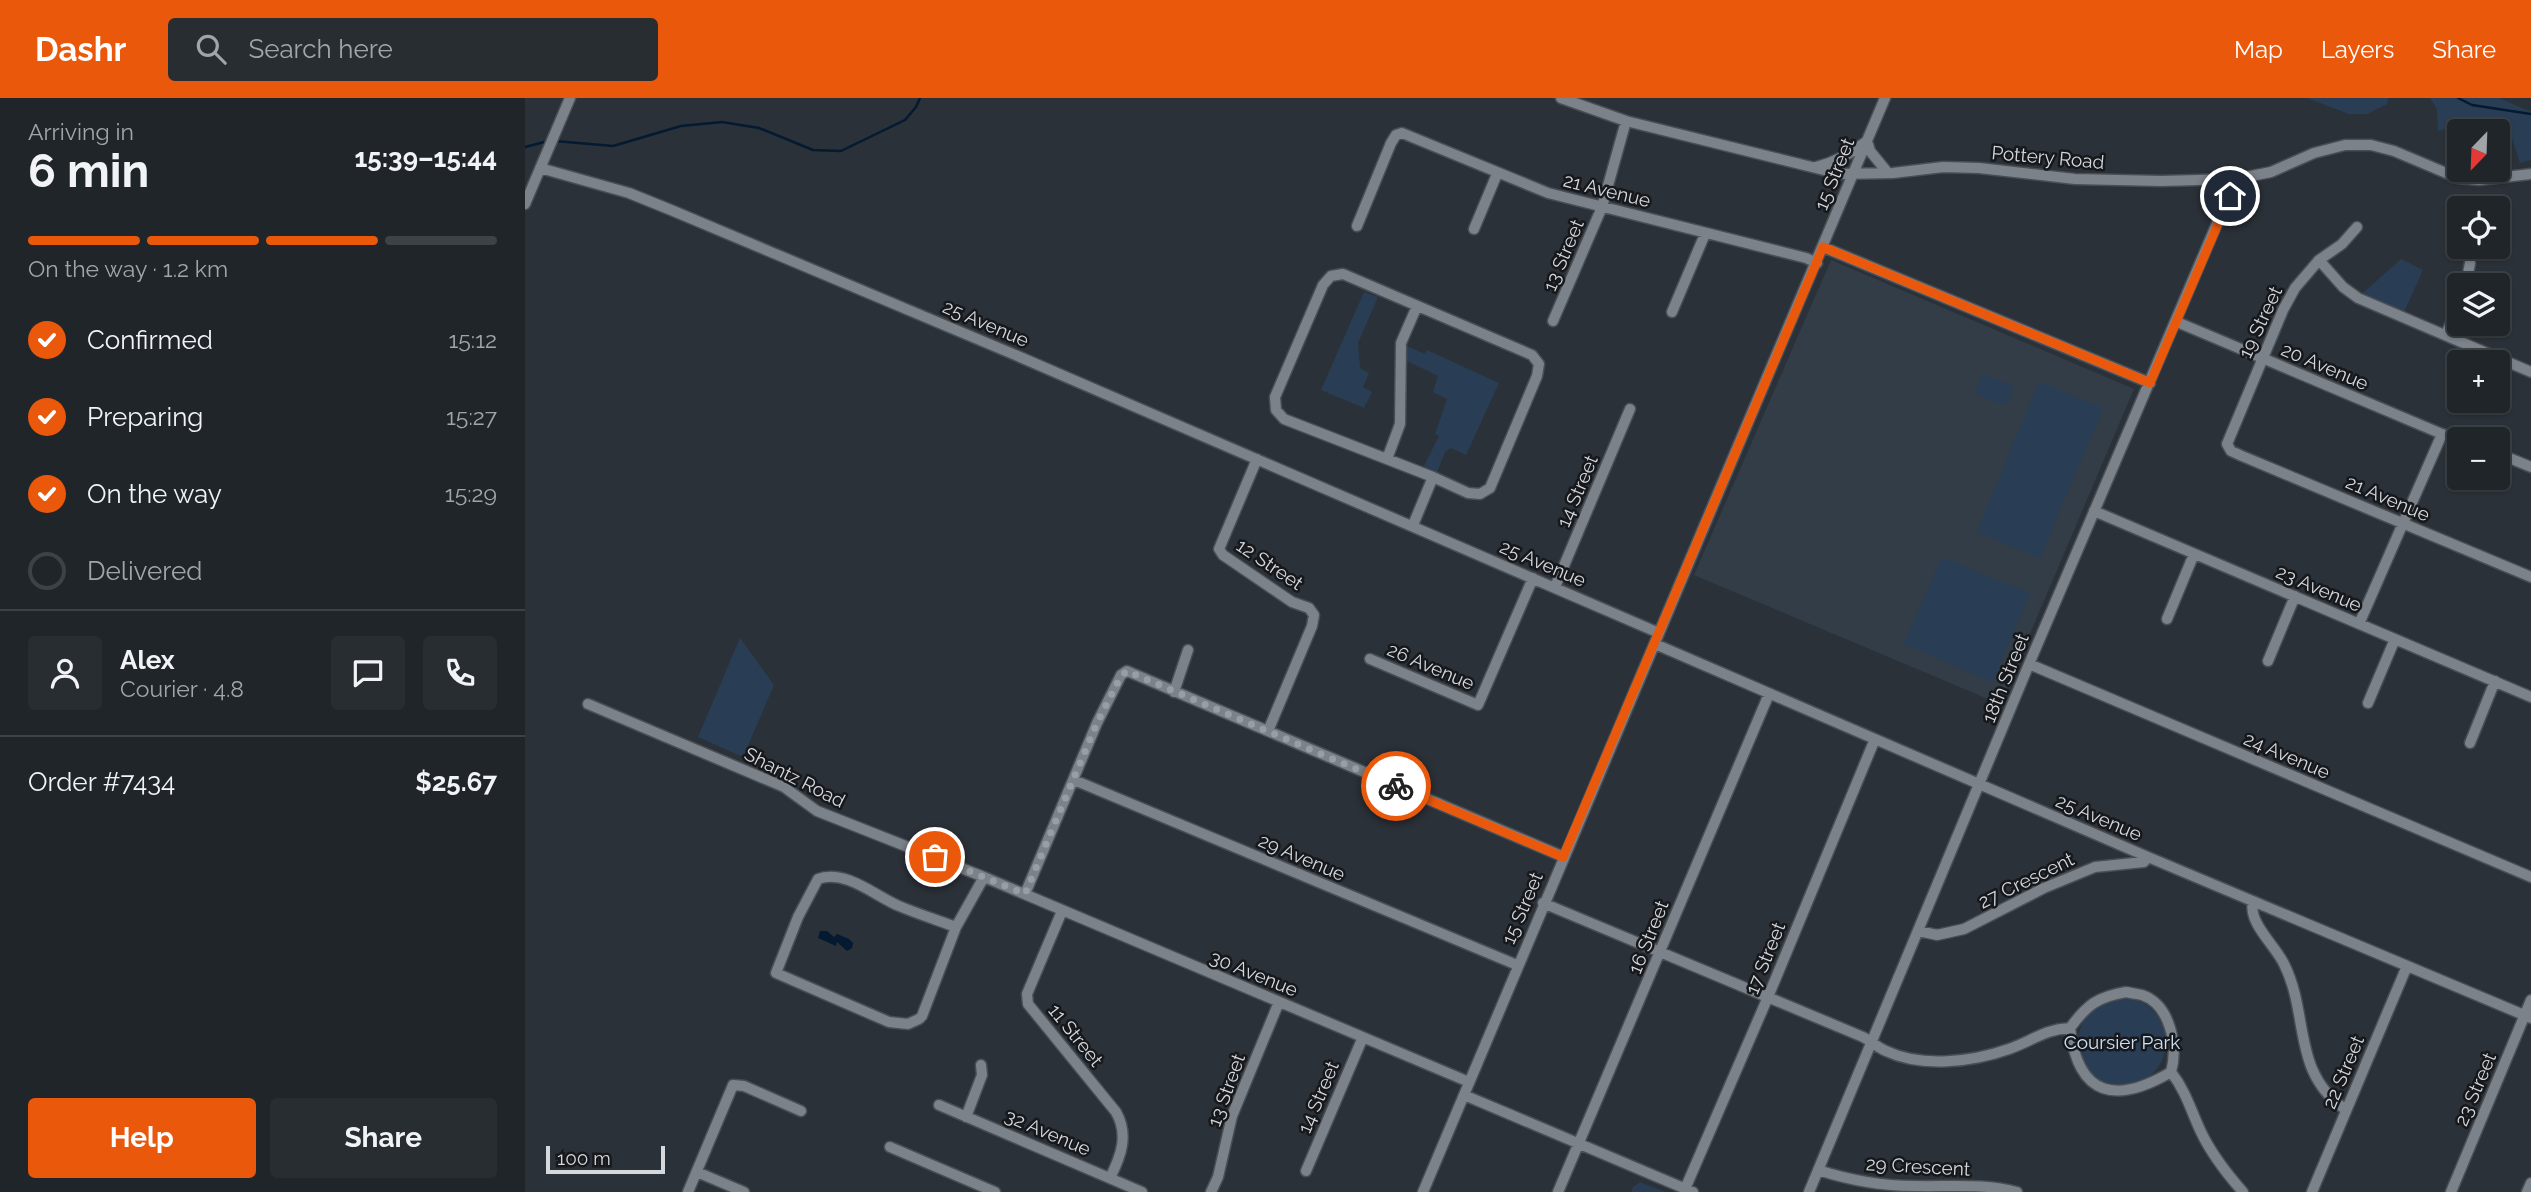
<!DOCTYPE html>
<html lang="en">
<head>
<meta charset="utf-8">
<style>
	:root { --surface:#20252a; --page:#282d32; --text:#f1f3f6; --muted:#a2a5a8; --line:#3d4247; --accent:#ea580c }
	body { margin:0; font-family:Raleway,sans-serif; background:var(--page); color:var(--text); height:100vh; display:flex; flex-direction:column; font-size:26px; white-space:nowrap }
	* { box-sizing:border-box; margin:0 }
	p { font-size:23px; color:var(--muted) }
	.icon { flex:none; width:38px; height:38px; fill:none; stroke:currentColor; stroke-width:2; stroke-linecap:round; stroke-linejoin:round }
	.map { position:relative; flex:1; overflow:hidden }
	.drawer { display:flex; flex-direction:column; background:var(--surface); width:525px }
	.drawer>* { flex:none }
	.needle { width:46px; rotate:203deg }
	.fabs { position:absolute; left:1922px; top:21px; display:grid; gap:14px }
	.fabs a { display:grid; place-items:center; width:63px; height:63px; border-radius:7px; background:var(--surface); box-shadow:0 2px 5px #0004,0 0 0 2px var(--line); font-size:35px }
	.scale { position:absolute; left:21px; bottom:18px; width:119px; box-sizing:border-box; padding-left:7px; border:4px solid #d4d8dc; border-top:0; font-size:19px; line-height:24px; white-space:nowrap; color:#d4d8dc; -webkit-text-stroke:5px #16181b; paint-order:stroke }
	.pin { position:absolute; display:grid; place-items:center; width:60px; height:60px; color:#fff; margin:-30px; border:4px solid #fff; border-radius:50%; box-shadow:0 2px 7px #0007 }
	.courier { position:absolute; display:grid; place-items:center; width:70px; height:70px; margin:-35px; border:5px solid #ea580c; border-radius:50%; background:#fff; color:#222; box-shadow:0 2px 9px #0007 }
	.summary em { font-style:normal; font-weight:700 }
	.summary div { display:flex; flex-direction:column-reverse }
	.summary { display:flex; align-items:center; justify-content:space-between; height:119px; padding:0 28px }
	h1 { font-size:46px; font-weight:700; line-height:52px }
	.bar { display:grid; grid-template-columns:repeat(4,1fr); gap:10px 7px; align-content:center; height:84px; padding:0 28px }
	.bar i { height:9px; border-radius:5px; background:var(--line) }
	.bar .on { background:var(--accent) }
	.bar p { grid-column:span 4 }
	.line { display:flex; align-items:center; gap:18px; padding:0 28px; border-top:2px solid var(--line) }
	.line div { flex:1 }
	.round { display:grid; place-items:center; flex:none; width:74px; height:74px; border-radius:7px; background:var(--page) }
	ol { padding:0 28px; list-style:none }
	li { display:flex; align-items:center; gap:21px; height:77px }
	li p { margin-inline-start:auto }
	li .icon { padding:7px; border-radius:50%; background:var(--accent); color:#fff; stroke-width:4 }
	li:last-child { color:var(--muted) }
	li i { width:38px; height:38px; border:4px solid var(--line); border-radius:50% }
	.button { display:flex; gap:14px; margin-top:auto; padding:14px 28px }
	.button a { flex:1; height:80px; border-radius:7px; background:var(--accent); color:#fff; font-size:28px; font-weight:700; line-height:80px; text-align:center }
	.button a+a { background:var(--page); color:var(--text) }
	header { display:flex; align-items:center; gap:42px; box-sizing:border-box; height:98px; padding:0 35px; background:var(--accent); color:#fff }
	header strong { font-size:33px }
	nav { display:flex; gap:38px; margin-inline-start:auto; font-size:24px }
	.search { width:490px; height:63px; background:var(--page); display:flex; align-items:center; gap:18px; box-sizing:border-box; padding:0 24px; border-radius:7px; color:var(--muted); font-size:26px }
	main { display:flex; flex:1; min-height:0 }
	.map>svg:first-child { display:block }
	.built { fill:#323d48 }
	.green { fill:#293e55 }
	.water { fill:#031a31 }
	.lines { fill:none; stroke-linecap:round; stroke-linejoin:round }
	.stream { stroke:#031a31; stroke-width:2.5 }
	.minor-casing { stroke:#494e54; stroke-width:13 }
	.minor { stroke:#7b828a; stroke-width:10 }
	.done { stroke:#999ea3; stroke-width:7; stroke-dasharray:0 12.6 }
	.route { stroke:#ea580c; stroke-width:9 }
	.labels { text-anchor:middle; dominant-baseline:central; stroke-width:5; stroke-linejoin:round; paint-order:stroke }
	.street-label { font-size:19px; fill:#d4d8dc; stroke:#16181b }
	.park-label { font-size:19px; fill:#cee0f5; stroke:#16181b }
</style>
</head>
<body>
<header>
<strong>Dashr</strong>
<div class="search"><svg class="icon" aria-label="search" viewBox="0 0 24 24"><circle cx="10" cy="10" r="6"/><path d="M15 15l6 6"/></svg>Search here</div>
<nav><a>Map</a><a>Layers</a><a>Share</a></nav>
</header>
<main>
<section class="drawer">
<div class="summary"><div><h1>6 min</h1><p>Arriving in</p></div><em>15:39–15:44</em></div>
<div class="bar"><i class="on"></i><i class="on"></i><i class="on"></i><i></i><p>On the way · 1.2 km</p></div>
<ol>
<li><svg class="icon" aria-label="check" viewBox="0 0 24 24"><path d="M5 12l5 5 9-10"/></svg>Confirmed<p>15:12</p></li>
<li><svg class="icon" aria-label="check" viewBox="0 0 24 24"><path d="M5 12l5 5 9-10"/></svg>Preparing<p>15:27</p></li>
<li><svg class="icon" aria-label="check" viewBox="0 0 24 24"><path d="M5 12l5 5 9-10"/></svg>On the way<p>15:29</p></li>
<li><i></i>Delivered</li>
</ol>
<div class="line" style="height:126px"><a class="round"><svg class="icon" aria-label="person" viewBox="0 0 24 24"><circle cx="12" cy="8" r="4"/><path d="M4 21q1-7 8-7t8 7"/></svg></a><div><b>Alex</b><p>Courier · 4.8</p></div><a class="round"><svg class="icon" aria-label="chat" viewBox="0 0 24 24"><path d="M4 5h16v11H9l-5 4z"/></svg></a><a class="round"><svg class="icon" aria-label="phone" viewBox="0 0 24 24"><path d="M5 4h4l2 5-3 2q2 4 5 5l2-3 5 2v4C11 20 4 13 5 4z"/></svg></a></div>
<div class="line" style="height:91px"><div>Order #7434</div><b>$25.67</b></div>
<div class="button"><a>Help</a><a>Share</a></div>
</section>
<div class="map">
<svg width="2006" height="1094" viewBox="0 0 2006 1094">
	<rect width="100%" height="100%" fill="#2b3138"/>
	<path class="built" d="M1306,162L1609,291L1475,606L1169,477Z"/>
	<path class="green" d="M1782,0H1863L1862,6L1842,16H1824Z
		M1905,0H1974L2006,14V62L1995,65L1985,34L1947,25L1913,33L1912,11Z
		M1876,161L1898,172L1879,214L1838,195Z
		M839,194L853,199L833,245L835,270L844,275L838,289L847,294L839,310L796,292Z
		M882,248L900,256L902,252L974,285L941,357L926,350L920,354L912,374L899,368L914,338L910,336L922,301L908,294L913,278L882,263Z
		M1458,276L1489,288L1481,308L1450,295Z
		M1514,284L1578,310L1515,460L1452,434Z
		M1422,461L1505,496L1467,584L1379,546L1415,463Z
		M215,540L249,587L218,659L173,639Z
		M1553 944a44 44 0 1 1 88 0a44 44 0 1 1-88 0Z
		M1115,1084L1140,1094H1106L1108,1089Z"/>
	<path class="water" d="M295,833H302L309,839L312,836L324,841L328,845L327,850L322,853L312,844L311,848L293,840Z"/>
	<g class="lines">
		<path class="stream" d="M1933,0L1947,7L2006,16
			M30,43L88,48L156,28L197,24L234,30L288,52L316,53L380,22L391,9L395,0
			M0,49L23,43"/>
		<defs>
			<path id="minor" d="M1036,0L1101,23L1315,76L1368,75L1418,69L1454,70L1550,81L1636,83L1711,81L1746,74L1789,55L1820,47H1846L1869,53L1933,80L1954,82L2006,76
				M1291,69C1311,64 1326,56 1342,43L1345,53L1363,75
				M15,70L104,95L146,112L488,256L1134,535
				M0,106L45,0
				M832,128L866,45L871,37L877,35L1023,95L1281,160L1292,165
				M1832,129L1817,146L1794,162L1770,190L1758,212L1702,346L1706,353L1717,358L2006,479
				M949,131L972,76
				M1298,149L1625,285
				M1794,162L1818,189L1833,200L2006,274
				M818,176L1007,257L1014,266L1012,278L965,390L955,396L943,395L908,379L759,321L751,312L750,299L798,187L806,178Z
				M1941,187L1945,165
				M1147,214L1180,136
				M1028,223L1077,109L1101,23
				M1652,224L1917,336L1936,341
				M1921,237L1934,205
				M1972,355L2006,369
				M732,361L694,451L698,457L767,504L784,510L789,517L787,528L743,633
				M862,361L875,326L876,245L892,208
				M1569,413L2006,599
				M888,427L908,379
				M1030,489L1105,311
				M1642,521L1669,456
				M1834,526L1917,336
				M1130,546L1623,759L2006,920
				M845,561L953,607L1008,480
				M1743,563L1770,498
				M1504,566L2006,779
				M649,594L663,552
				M1843,605L1870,541
				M63,606L259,689L292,713L459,779L944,984
				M1945,645L1970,583
				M549,682L992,867
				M500,796L572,625L596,577L602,573L1039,759
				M1728,804C1723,825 1750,847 1759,866C1785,918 1766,974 1821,1012
				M1018,805L1338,939C1346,943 1353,950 1361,953C1397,970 1447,964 1484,951C1507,943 1520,931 1545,930
				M537,813L502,896L503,906L591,1014C604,1037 596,1058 585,1080
				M431,829C412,822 393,816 374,808C350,798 321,771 293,781L273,819L251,875L364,924L383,926L394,921L397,918L431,829L459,779
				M1394,833L1412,837L1439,831L1519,790L1570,769L1619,764L1623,759
				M1601,894C1606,895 1612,896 1617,897C1646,907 1653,949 1646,974C1592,1006 1553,1000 1545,930C1562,907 1572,899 1601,894Z
				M1646,974C1661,993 1666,1013 1676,1034C1687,1057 1702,1076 1718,1094
				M939,997L1168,1094
				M414,1007L617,1094
				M441,1019L457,977L456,967
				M365,1049L470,1094
				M1293,1072C1324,1082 1357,1088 1389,1088C1423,1089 1459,1085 1492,1094
				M781,1073L838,939
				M172,1074L219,1094
				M1160,1091L1243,899L1350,641
				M163,1094L208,987L219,988L276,1013
				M686,1094L693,1079L707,1018L754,904
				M898,1094L1360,0
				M1033,1094L1244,596
				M1284,1094L1507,559L1711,81
				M1787,1094L1882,868
				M1926,1094L2006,902
				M2002,1094L2006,1085"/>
		</defs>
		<use href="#minor" class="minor-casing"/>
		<use href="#minor" class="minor"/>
	</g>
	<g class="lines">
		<path class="done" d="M410,759L500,796L572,625L596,578L602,573L871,688"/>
		<path class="route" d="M871,688L1038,759L1298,149L1625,285L1705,98"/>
	</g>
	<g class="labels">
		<g class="street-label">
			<text transform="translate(1523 59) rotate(5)">Pottery Road</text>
			<text transform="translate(1309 76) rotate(-68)">15 Street</text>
			<text transform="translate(1082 92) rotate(14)">21 Avenue</text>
			<text transform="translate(1038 157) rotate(-67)">13 Street</text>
			<text transform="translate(1735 224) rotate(-65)">19 Street</text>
			<text transform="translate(461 225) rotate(23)">25 Avenue</text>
			<text transform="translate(1800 268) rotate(23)">20 Avenue</text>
			<text transform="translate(1052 393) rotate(-67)">14 Street</text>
			<text transform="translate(1863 400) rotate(23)">21 Avenue</text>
			<text transform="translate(1018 465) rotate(23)">25 Avenue</text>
			<text transform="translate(745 466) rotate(34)">12 Street</text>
			<text transform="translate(1794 490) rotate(23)">23 Avenue</text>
			<text transform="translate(906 568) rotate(23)">26 Avenue</text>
			<text transform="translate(1480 580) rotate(-68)">18th Street</text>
			<text transform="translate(1762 657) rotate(23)">24 Avenue</text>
			<text transform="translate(270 679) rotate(27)">Shantz Road</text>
			<text transform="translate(1574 719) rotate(23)">25 Avenue</text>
			<text transform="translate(777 759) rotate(23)">29 Avenue</text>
			<text transform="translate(1501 782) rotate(-26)">27 Crescent</text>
			<text transform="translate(997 810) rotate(-67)">15 Street</text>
			<text transform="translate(1123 839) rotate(-68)">16 Street</text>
			<text transform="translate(1240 860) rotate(-68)">17 Street</text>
			<text transform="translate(729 875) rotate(22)">30 Avenue</text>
			<text transform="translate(551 937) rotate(51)">11 Street</text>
			<text transform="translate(1818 974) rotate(-67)">22 Street</text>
			<text transform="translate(1950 991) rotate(-67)">23 Street</text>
			<text transform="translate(701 992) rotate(-70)">13 Street</text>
			<text transform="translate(793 999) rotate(-67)">14 Street</text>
			<text transform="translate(523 1034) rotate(23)">32 Avenue</text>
			<text transform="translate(1393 1068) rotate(3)">29 Crescent</text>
		</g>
		<g class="park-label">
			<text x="1597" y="944">Coursier Park</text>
		</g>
	</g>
</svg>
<div class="fabs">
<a><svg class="needle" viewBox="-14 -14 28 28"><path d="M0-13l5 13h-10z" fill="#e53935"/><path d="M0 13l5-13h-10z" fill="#a2a5a8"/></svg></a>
<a><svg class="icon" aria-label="locate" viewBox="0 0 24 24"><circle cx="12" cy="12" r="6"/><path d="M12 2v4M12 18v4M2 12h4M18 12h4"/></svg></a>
<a><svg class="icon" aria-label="layers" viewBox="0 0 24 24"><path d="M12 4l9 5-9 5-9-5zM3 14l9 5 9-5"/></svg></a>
<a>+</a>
<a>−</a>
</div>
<div class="scale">100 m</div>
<div class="pin" style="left:410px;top:759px;background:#ea580c"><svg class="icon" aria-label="bag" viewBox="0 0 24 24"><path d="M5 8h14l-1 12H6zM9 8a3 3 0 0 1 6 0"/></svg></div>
<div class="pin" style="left:1705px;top:98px;background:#1f2937"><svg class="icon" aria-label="home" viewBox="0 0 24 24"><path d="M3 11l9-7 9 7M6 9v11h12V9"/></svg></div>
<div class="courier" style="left:871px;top:688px"><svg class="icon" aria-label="bike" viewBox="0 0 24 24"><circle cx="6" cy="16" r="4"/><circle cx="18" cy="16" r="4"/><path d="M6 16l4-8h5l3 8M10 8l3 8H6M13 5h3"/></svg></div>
</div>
</main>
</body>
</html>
